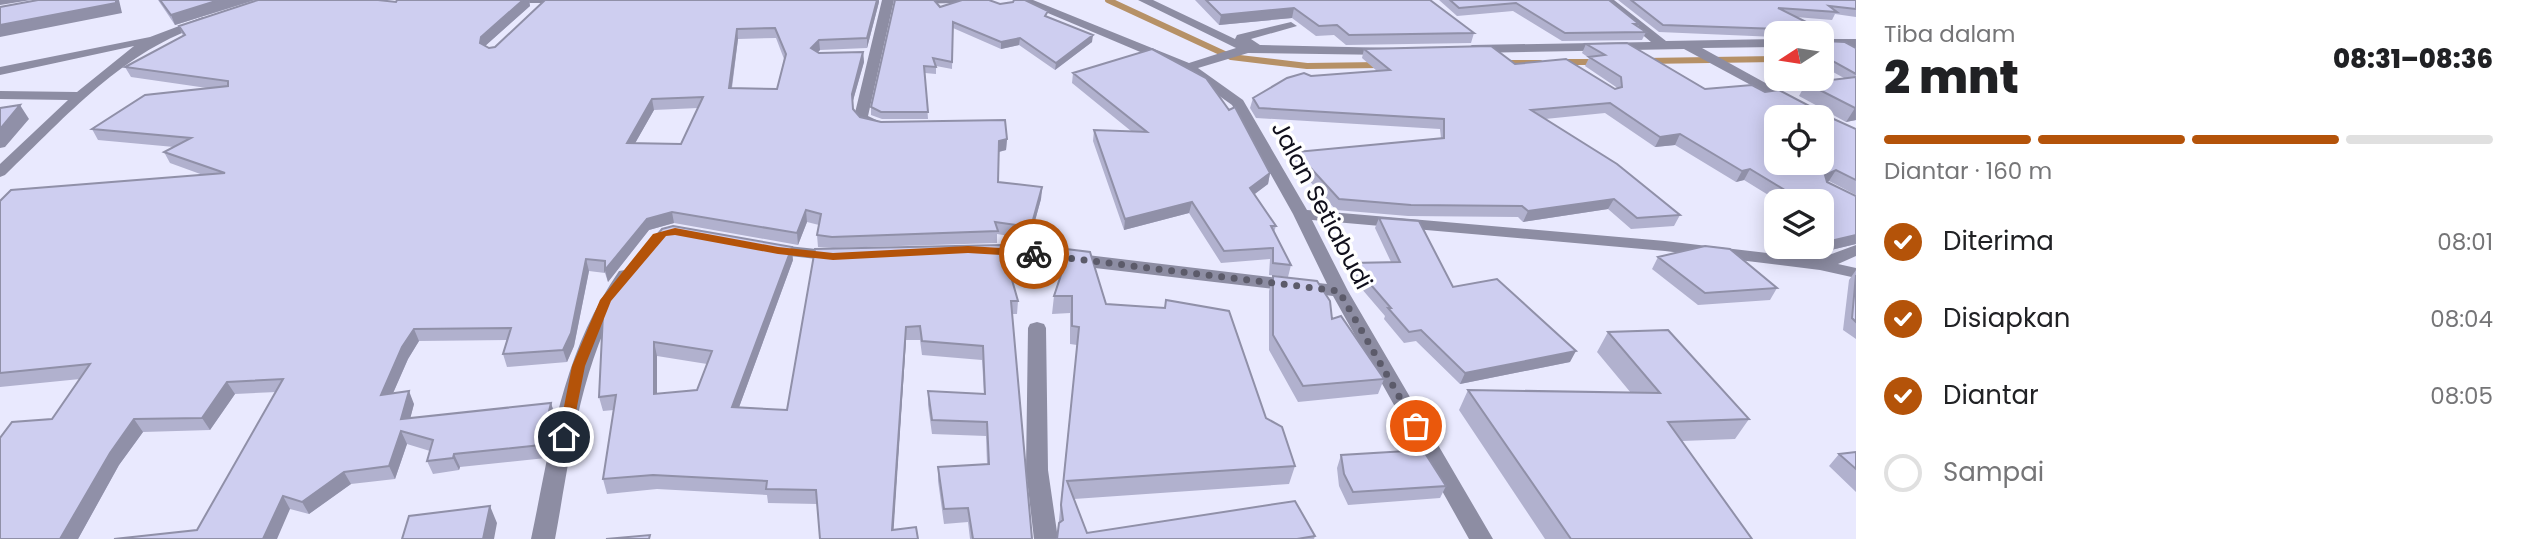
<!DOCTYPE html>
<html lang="id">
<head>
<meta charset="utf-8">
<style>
	:root { --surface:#fff; --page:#f2f2f2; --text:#202124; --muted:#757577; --line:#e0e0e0; --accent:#b45309 }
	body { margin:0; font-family:Poppins,sans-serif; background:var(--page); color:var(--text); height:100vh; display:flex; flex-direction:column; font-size:26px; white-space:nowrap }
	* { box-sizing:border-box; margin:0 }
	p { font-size:23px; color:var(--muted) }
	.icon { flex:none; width:38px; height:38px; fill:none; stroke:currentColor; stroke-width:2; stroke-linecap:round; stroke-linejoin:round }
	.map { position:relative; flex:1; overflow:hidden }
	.drawer { display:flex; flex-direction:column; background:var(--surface); width:665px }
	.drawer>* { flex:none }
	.needle { width:46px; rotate:258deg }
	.tools { position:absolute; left:1764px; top:21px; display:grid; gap:14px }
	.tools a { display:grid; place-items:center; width:70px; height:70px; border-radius:14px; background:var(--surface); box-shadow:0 4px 18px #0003; font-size:35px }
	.pin { position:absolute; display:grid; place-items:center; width:60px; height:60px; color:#fff; margin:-30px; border:4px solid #fff; border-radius:50%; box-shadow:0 2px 7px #0007 }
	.courier { position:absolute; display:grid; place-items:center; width:70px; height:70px; margin:-35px; border:5px solid #b45309; border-radius:50%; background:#fff; color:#222; box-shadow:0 2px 9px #0007 }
	.head em { font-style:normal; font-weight:800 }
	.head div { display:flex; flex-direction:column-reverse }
	.head { display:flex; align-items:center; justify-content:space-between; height:119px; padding:0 28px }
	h1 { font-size:46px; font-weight:800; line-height:52px }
	.bar { display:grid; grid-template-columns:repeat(4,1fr); gap:10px 7px; align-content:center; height:84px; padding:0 28px }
	.bar i { height:9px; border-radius:5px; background:var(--line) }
	.bar .selected { background:var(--accent) }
	.bar p { grid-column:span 4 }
	ol { padding:0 28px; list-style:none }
	li { display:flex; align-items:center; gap:21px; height:77px }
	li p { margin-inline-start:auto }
	li .icon { padding:7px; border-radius:50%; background:var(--accent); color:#fff; stroke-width:4 }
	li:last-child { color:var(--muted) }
	li i { width:38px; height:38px; border:4px solid var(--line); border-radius:50% }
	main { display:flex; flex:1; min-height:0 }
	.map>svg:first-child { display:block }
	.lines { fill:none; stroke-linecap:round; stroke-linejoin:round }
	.stream { stroke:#b69167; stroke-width:6 }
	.minor { fill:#8d8da3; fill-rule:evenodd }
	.wall { fill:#b1b1ce; fill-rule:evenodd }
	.shaded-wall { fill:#9090a8 }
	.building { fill:#cecef0; stroke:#9090a8; stroke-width:2; fill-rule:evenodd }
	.route { fill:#b45309 }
	.done { stroke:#5c5b6a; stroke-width:7; stroke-dasharray:0 12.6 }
	.labels { text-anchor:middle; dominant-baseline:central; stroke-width:7; stroke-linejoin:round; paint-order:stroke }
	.street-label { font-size:24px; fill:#100f1b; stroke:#fff }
</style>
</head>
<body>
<main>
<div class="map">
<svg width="1856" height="539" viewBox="0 0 1856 539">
	<rect width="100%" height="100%" fill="#e9e9fe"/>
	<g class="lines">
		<path class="stream" d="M1108,0L1231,57L1307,66L1379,65
			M1645,61L1776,59
			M1561,62H1596
			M1502,63H1540"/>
		<path class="minor" d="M457,0H573L567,3H463Z
			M882,0H894L868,116L889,126L887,129C875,132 861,126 854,117Z
			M906,0H962L956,3L911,4Z
			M1017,0H1033L1189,63L1236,48L1138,0H1153L1235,39L1237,35L1291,22L1297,26L1251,39L1260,45L1393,48L1394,51L1388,55L1248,53L1198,68L1243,100L1307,210L1665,241L1818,259L1856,245V256L1838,264L1856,268V278L1820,270L1665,251L1312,220L1348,291L1493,539H1469L1333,296L976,254L973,250L982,245L1021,247L1327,284L1293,214L1232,105L1183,70Z
			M1601,0H1614L1666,41L1776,39V47L1702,48L1827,117L1822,121V117H1810L1684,49L1472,53L1466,49L1472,45L1651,42Z
			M203,17L207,18V24C124,49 67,116 5,175L0,177V164L68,100L0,99V91L77,92L134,46L0,75V67L150,37Z
			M1822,39H1856V47H1822Z
			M769,244L835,251L844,256L835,261L763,253L760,249Z
			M625,270L634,275C581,354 572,447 555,539H531C551,444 562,353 619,271Z
			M1037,322L1044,324L1046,328L1048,470L1058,539H1034L1026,470L1028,328L1030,324Z"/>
	</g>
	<path class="wall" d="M158,0H255L175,25Z
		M397,0H529L530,6L485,46L489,48L879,2L867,48L820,50L818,52L819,53L863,52L864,62L852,104L853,109L860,117L881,122L1007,139L1006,150L999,152L998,182L1042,187L1041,199L1030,239L997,234V243L833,248L818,247L817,235L819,225L807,222L798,245L674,223L649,230L608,282L605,273L589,271L574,346L567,362L507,367L503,354L507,340L419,341L408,359L393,393L414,404L410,418L551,403L555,416L546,458L460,467L459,470L433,474L427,461L430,451L407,444L395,479L351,484L309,514L290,509L197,530L276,392L235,394L210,430L143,432L119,465L78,539H0L52,419L80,379L0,387V201L203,175L170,163L164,152L174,147L98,140L92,129L207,88L131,77L125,67L183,36L179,26L396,2ZM776,38L784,59L777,89L732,88L738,39ZM698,108L681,144L635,143L654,110Z
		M1195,0H1430L1474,33L1471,43L1346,45L1334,35L1316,36L1292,18L1219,25Z
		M1439,0H1609L1639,24L1638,27L1646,32L1642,40L1562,41L1513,11L1457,16Z
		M1618,0H1856V17L1835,14L1832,20L1796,17L1824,31L1825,41L1845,42L1856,48V120L1846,122L1826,111L1827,116L1856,129V195L1829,181L1827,182L1856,196V244L1810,255L1789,253L1779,247H1822V201H1778L1744,180L1736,182L1675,145L1655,147L1605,113L1545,119L1617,164L1680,215L1674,226L1631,229L1608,209L1523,222L1518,217L1408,216L1336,210L1293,163L1296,152L1441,138L1440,129L1256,118L1250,108L1253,98L1287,78L1304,73L1311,76L1377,71L1362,58L1364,49L1491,46L1515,64L1566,59L1615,89L1617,88L1616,87L1585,66L1589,58L1582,53L1586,44L1627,43L1705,89L1752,85L1765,92L1779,90L1815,109H1823L1799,96L1806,83L1844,78L1822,66V33H1776V37L1659,32ZM1776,117H1822V163H1776Z
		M1000,4L1048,17L1092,42L1055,70L1019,45L1001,49L953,28L952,69L936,66V74L925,73L928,119H882L871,115V107L940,7Z
		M1073,73L1270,173L1268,184L1254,194L1276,226L1274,232L1291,265L1288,277L1269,275L1270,259L1221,263L1189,213L1124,230L1093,141L1094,130L1131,131L1072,83Z
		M1379,218L1453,287L1570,362L1460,384L1416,341L1404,343L1384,319L1385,316L1349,274L1352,263L1391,262L1375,228Z
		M1775,229H1776V245L1769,240Z
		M1058,248L1106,304L1266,418L1295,466L1289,484L1074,499L1087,533L1315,536L1314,539H1057L1077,345L1070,344V313L1052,314L1054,296L1061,277L1057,265Z
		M815,249L1018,301L1017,314H1012L1032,539H970L968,522L944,524L938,481V467L987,464L986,436L932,434L928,405V391L984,394L982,360L922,355L920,340H906L893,529L918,539L817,504L768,503L767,495L657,489L607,494L603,479L614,410L603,411L599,397L603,314L793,260L739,407L787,410ZM657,356L707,364L697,390L657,394Z
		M1658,257L1777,288L1770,300L1698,305L1652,269Z
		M1856,270V339L1843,330L1849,280Z
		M1273,276L1332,319L1384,379L1378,394L1298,402L1269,350V291Z
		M1608,332L1749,419L1735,439L1682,441L1752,539H1545L1459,410L1468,390L1631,393L1597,352Z
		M1856,452V492L1829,466L1839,454Z
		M1341,455L1446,486L1440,498L1348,505L1339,486L1337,468Z"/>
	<path class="shaded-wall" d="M0,0H31L0,5Z
		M116,0H119L122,13L0,37V25Z
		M219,0H255L175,25L171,15Z
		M523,0H529L530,6L484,47L480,43L481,37Z
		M877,0H879V2L867,48V38Z
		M1294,8L1292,18L1219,25L1221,15Z
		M737,29L738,39L730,99L729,88Z
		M1093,35L1092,42L1055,70L1056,63Z
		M1020,38L1019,45L1001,49V42Z
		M819,40L820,50L812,58L811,48Z
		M863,52L864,62L852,104V94Z
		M652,99L654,110L629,154L627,143Z
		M20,105L29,119L5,147L0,148V129Z
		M1855,108H1856V120L1846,122Z
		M1680,134L1675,145L1655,147L1660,137Z
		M1007,139L1006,150L998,152L999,141Z
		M1750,169L1744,180L1736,182L1742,171Z
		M1836,170L1829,181L1819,186L1825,175Z
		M1270,173L1268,184L1247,200L1250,188Z
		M1042,187L1041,199L1030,239L1031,227Z
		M1614,199L1608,209L1523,222L1528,211Z
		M1192,202L1189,213L1124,230L1125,219Z
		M806,210L807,222L798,245L797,233Z
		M672,212L674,223L649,230L608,282L605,270L647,219Z
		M1856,235V244L1810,255L1815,247H1822V243Z
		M792,247L793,260L734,421L732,407Z
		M586,259L589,271L574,346L567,362L563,350Z
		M906,327V340L893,539L892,530Z
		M414,329L419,341L408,359L387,407L381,395L402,347Z
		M654,342L657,356V408L654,394Z
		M1576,351L1570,362L1460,384L1465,373Z
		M227,382L235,394L210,430L202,418Z
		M409,391L414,404L407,431L401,419Z
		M551,403L555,416L546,458L541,445Z
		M134,419L143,432L119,465L78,539H60L110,453Z
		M401,431L407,444L395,479L389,466Z
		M454,454L460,467L459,470L453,458Z
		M344,472L351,484L309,514L302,502Z
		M283,496L290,509L277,539H263Z
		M490,506L497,523L494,539H483Z"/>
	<path class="building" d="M38,0H116V3L0,25V7Z
		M160,0H219L171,15Z
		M258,0H378L396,2L397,0H523L481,37L480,43L489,48L495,47L545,0H877L867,38L819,40L811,48L819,53L863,52L852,94L853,109L860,117L881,122L1005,120L1007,139L999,141L998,182L1042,187L1031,227L995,222L998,231L832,237L817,235L821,214L806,210L797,233L672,212L647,219L605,270V261L586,259L571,333L563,350L503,354L511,328L414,329L402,347L381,395L409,391L401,419L551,403L541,445L454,454L453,458L427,461L433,440L401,431L389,466L344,472L302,502L283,496L263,539H114L197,530L283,379L227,382L202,418L134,419L110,453L60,539H0V438L12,422L52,419L90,364L0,373V201L11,190L225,173L164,152L191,138L92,129L145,95L228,86V81L125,67L185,35L179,26ZM775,28L786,54L777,89L729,88L737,29ZM703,97L681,144L627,143L652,99Z
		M895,0H934L940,7L962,0H989L1000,4L1013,2L1014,0H1025L1048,11L1045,16L1093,35L1056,63L1020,38L1001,42L953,22L952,62L933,58L936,67L924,66L928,112H881L871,107Z
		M1206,0H1430L1474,33L1349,35L1337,25L1319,26L1294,8L1221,15Z
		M1450,0H1609L1639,24H1634L1646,32L1565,33L1516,3L1459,8Z
		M1631,0H1856V9L1829,6L1837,12L1778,8L1824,31L1825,41L1845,42L1856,48V74L1822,55V33H1782L1780,29L1663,25Z
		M1627,43L1705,89L1752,85L1765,92L1779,90L1815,109H1826L1827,116L1856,129V180L1836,170L1825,175L1827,182L1856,196V235L1822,243V201H1803L1750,169L1742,171L1680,134L1660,137L1610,103L1531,110L1617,164L1680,215L1637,218L1614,199L1528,211L1522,206L1411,205L1339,199L1296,152L1444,138V119L1259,108L1253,98L1287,78L1304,73L1311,76L1390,70L1364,49L1491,46L1515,64L1566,59L1615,89L1622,87L1621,77L1589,57L1605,55L1586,44ZM1776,117H1822V163H1776Z
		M1152,49L1206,78L1229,110L1235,107L1270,173L1250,188L1276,226H1271L1291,265L1273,263V248L1224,251L1192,202L1125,219L1094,130L1147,132L1073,73Z
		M1856,77V108H1855L1806,83Z
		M20,105L0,129V108Z
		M1379,218L1419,221L1453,287L1497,279L1576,351L1465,373L1421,330L1409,332L1388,308H1391L1352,263L1400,262Z
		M673,226L792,247L732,407L787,410L815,249L1002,245L1018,301H1011L1032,539H973L968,508L944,509L938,467L989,464L987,422L932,420L928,391L985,394L983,346L922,341L920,326L906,327L892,530L916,527L918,539H820L816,490L766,489L767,481L653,475L603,479L616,395L599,397L603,314L613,289L662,229ZM654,342L712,351L697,390L654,394Z
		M1705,246L1730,249L1777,288L1705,293L1658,257Z
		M1058,248L1090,252L1106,304L1165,308L1166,300L1229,311L1266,418L1282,427L1295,466L1067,481L1087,533L1295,501L1315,536L1297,539H1057L1059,523L1063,520L1061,505L1079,327L1072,326V296H1054L1064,266Z
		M1856,275V322L1852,318Z
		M1273,276L1317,281L1330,301L1332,319L1341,316L1384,379L1303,386L1273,335Z
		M1668,330L1749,419L1668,422L1752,539H1571L1468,390L1660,393L1608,332Z
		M1423,450L1446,486L1353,492L1344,474L1341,455Z
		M1856,452V469L1839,454Z
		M490,506L483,539H402L409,516Z
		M650,535L649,539H606Z"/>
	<path class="route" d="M675,228L778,247L833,253L968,246L1034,250L1039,254L1034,257L968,253L833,260L778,254L675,235L666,236L611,301L585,366L571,437L569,441H560L558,437L572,366L600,300L653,234Z"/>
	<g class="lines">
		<path class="done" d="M1034,254L1339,291L1416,426"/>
	</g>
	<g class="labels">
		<g class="street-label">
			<text transform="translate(1322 205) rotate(62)">Jalan Setiabudi</text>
		</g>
	</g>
</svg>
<div class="tools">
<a><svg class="needle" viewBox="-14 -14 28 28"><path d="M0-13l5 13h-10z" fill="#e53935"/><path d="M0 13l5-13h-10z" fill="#757577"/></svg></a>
<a><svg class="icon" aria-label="locate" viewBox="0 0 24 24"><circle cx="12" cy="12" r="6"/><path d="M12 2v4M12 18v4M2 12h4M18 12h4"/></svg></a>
<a><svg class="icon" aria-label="layers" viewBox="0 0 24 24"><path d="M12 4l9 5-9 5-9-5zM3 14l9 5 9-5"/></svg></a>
</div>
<div class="pin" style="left:1416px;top:426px;background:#ea580c"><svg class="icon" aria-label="bag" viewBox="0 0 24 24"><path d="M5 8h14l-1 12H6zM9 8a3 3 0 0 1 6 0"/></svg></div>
<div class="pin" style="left:564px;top:437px;background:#1f2937"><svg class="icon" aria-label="home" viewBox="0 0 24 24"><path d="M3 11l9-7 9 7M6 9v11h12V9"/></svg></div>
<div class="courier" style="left:1034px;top:254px"><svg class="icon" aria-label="bike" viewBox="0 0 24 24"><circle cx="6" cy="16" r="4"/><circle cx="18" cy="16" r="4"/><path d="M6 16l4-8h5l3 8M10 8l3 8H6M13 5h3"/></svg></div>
</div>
<section class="drawer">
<div class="head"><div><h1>2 mnt</h1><p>Tiba dalam</p></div><em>08:31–08:36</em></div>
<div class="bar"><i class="selected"></i><i class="selected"></i><i class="selected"></i><i></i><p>Diantar · 160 m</p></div>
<ol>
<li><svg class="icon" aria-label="check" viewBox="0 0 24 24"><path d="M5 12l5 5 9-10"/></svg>Diterima<p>08:01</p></li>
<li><svg class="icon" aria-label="check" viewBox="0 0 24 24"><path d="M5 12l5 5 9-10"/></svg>Disiapkan<p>08:04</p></li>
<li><svg class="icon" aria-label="check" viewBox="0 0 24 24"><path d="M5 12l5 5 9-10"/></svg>Diantar<p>08:05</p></li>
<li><i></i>Sampai</li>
</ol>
</section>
</main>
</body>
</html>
